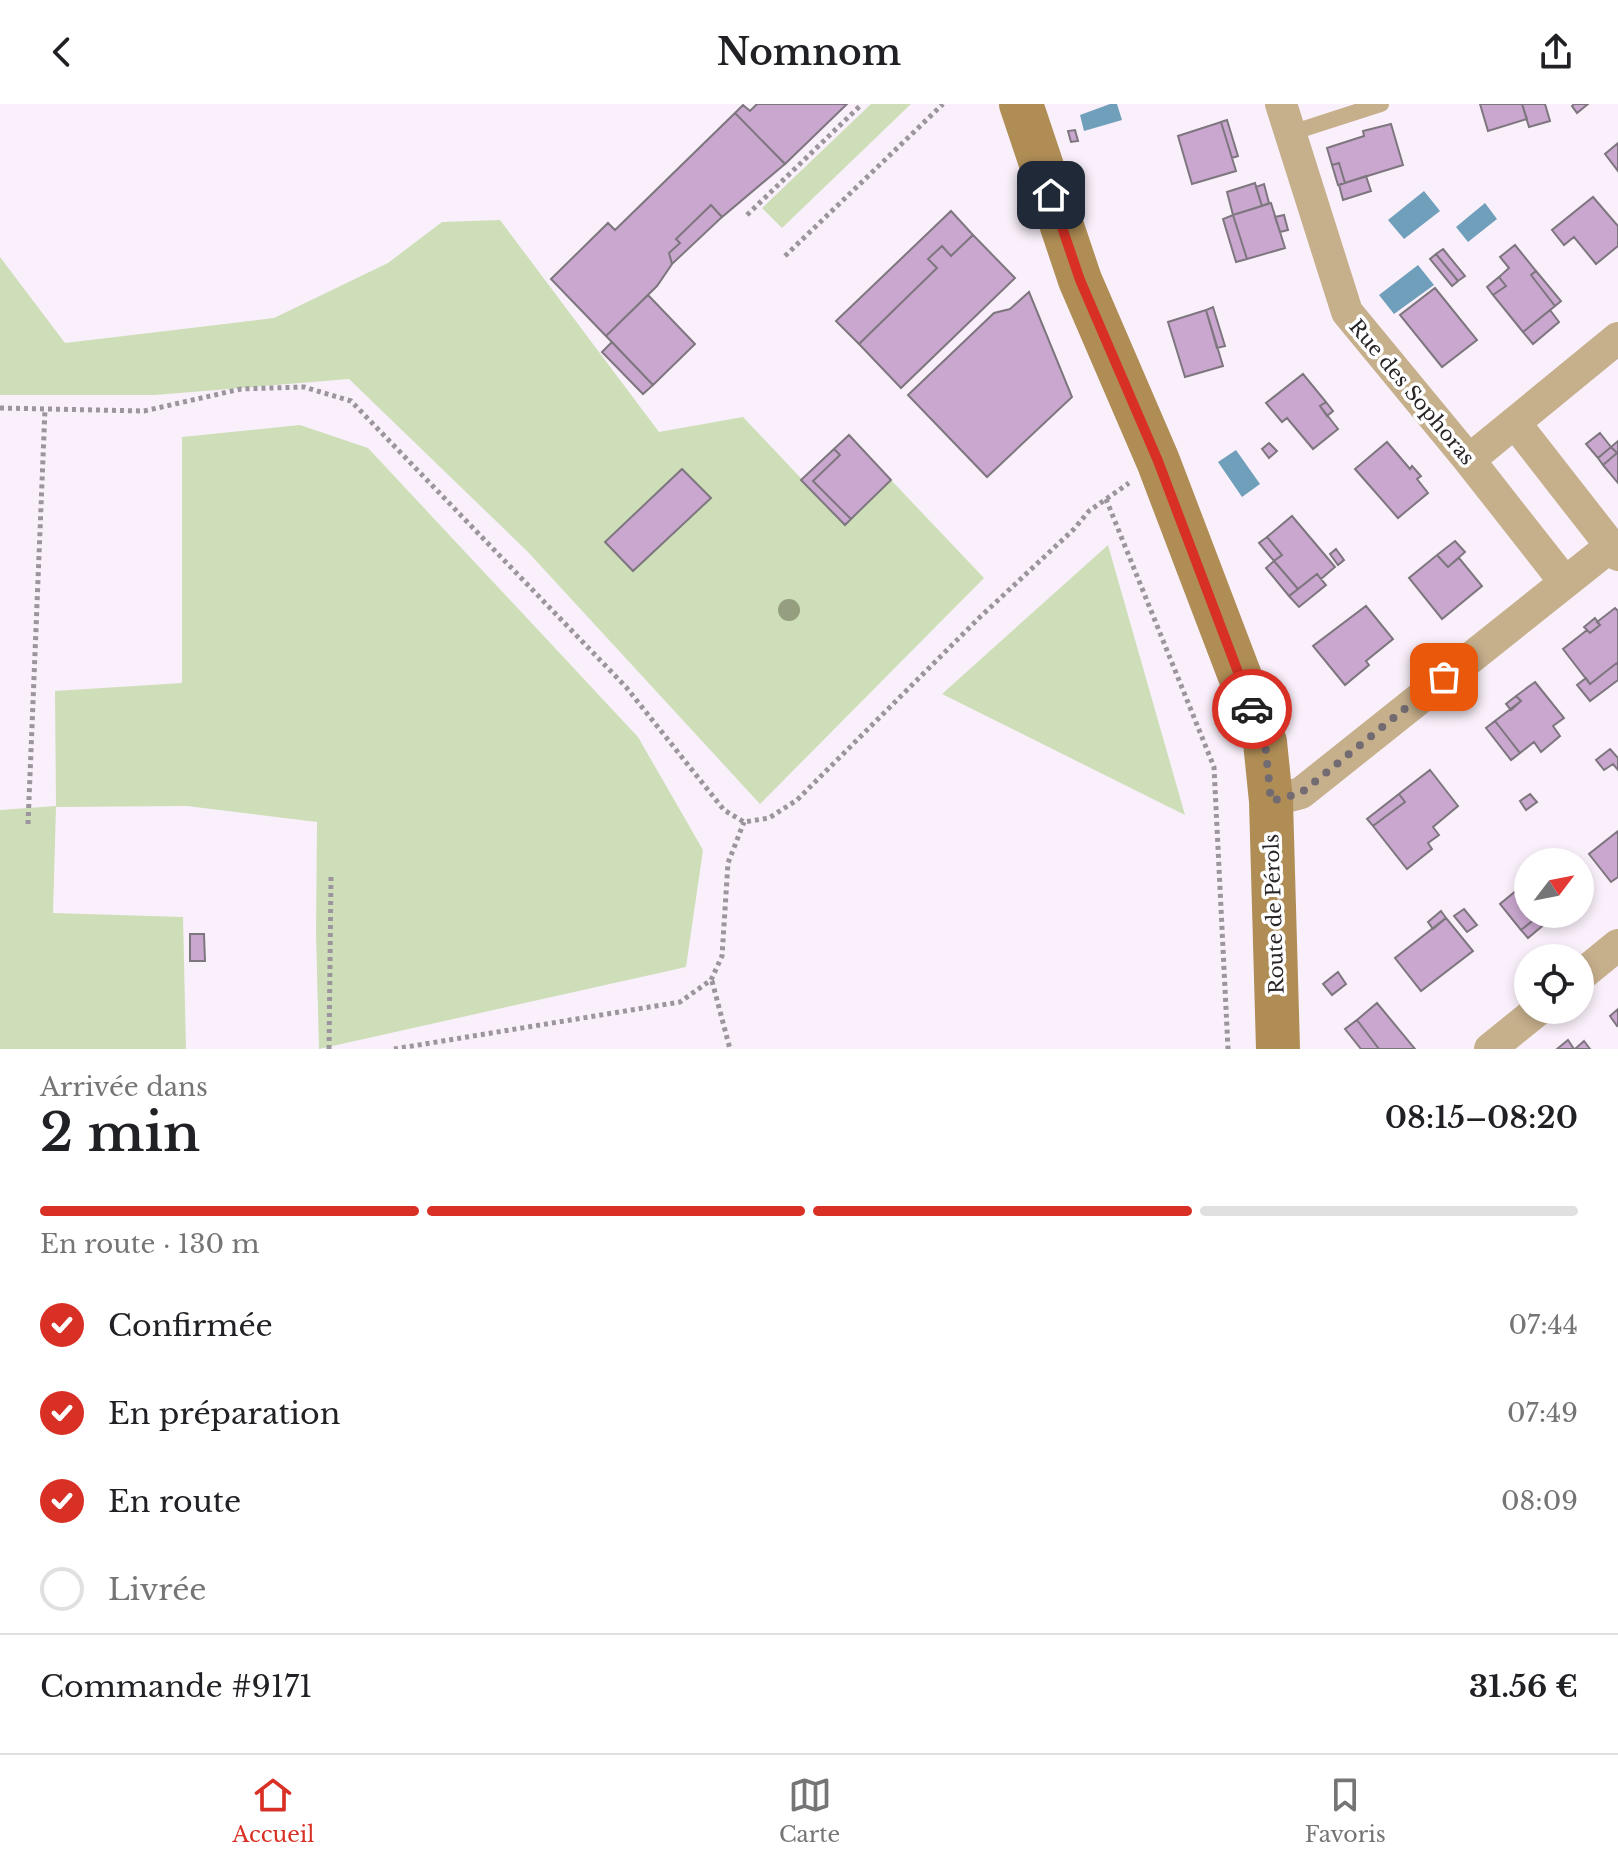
<!DOCTYPE html>
<html lang="fr">
<head>
<meta charset="utf-8">
<style>
	:root { --surface:#fff; --page:#f6f6f6; --text:#202124; --muted:#757577; --line:#e0e0e0; --accent:#d93025 }
	body { margin:0; font-family:"Libre Baskerville",serif; background:var(--page); color:var(--text); height:100vh; display:flex; flex-direction:column; font-size:30px; white-space:nowrap }
	* { box-sizing:border-box; margin:0 }
	p { font-size:26px; color:var(--muted) }
	.icon { flex:none; width:44px; height:44px; fill:none; stroke:currentColor; stroke-width:2; stroke-linecap:round; stroke-linejoin:round }
	.map { position:relative; height:945px; overflow:hidden }
	.drawer { display:flex; flex-direction:column; background:var(--surface); flex:1 }
	.drawer>* { flex:none }
	.needle { width:52px; rotate:58deg }
	.fabs { position:absolute; left:1514px; top:744px; display:grid; gap:16px }
	.fabs a { display:grid; place-items:center; width:80px; height:80px; border-radius:50%; background:var(--surface); box-shadow:0 4px 12px #0003; font-size:40px }
	.pin { position:absolute; display:grid; place-items:center; width:68px; height:68px; color:#fff; margin:-34px; border-radius:16px; box-shadow:0 4px 12px #0006 }
	.courier { position:absolute; display:grid; place-items:center; width:80px; height:80px; margin:-40px; border:6px solid #d93025; border-radius:50%; background:#fff; color:#222; box-shadow:0 2px 10px #0007 }
	.headline em { font-style:normal; font-weight:600 }
	.headline div { display:flex; flex-direction:column-reverse }
	.headline { display:flex; align-items:center; justify-content:space-between; height:136px; padding:0 40px }
	h1 { font-size:52px; font-weight:600; line-height:60px }
	.bar { display:grid; grid-template-columns:repeat(4,1fr); gap:12px 8px; align-content:center; height:96px; padding:0 40px }
	.bar i { height:10px; border-radius:6px; background:var(--line) }
	.bar .current { background:var(--accent) }
	.bar p { grid-column:span 4 }
	.line { display:flex; align-items:center; gap:20px; padding:0 40px; border-top:2px solid var(--line) }
	.line div { flex:1 }
	ol { padding:0 40px; list-style:none }
	li { display:flex; align-items:center; gap:24px; height:88px }
	li p { margin-inline-start:auto }
	li .icon { padding:8px; border-radius:50%; background:var(--accent); color:#fff; stroke-width:4 }
	li:last-child { color:var(--muted) }
	li i { width:44px; height:44px; border:4px solid var(--line); border-radius:50% }
	header { display:flex; justify-content:space-between; align-items:center; height:104px; padding:0 40px; background:var(--surface); font-size:36px; font-weight:600 }
	.menu { display:flex; justify-content:space-around; align-items:center; height:112px; border-top:2px solid var(--line); background:var(--surface); font-size:22px; color:var(--muted) }
	.menu a { display:grid; justify-items:center; gap:4px }
	.menu .current { color:var(--accent) }
	.map>svg:first-child { display:block }
	.green { fill:#cddeb8 }
	.water { fill:#6f9fba }
	.building { fill:#c9a7ce; stroke:#7e767f; stroke-width:2 }
	.lines { fill:none; stroke-linecap:round; stroke-linejoin:round }
	.path { stroke:#9d959d; stroke-width:5; stroke-dasharray:4 4; stroke-linecap:butt }
	.lane { stroke:#c6af8b; stroke-width:16 }
	.street { stroke:#c6af8b; stroke-width:32 }
	.secondary { stroke:#af8d55; stroke-width:44 }
	.tree { fill:#959e7f }
	.done { stroke:#726b72; stroke-width:8; stroke-dasharray:0 14.4 }
	.route { stroke:#d93025; stroke-width:10 }
	.labels { text-anchor:middle; dominant-baseline:central; stroke-width:7; stroke-linejoin:round; paint-order:stroke }
	.street-label { font-size:20px; fill:#282428; stroke:#fff }
</style>
</head>
<body>
<header><svg class="icon" aria-label="back" viewBox="0 0 24 24"><path d="M15 5l-7 7 7 7"/></svg>Nomnom<svg class="icon" aria-label="share" viewBox="0 0 24 24"><path d="M12 15V3M7 8l5-5 5 5M5 13v7h14v-7"/></svg></header>
<div class="map">
<svg width="1618" height="945" viewBox="0 0 1618 945">
	<rect width="100%" height="100%" fill="#faf0fb"/>
	<path class="green" d="M871,0H911L782,124L762,104Z
		M500,116L659,328L743,313L845,421L891,376L984,474L760,700L527,447L349,275L155,291H0V153L65,239L274,214L388,159L442,118Z
		M300,321L368,344L638,633L703,746L686,863L319,945L316,829L317,718L187,702L56,703L53,809L183,813L186,945H0V706L56,702L55,587L182,579V333Z
		M1108,441L1185,711L942,590Z"/>
	<path class="water" d="M1110,0H1117L1122,16L1084,27L1080,11Z
		M1424,87L1440,107L1404,135L1388,116Z
		M1485,99L1497,115L1468,138L1456,123Z
		M1418,161L1434,181L1394,210L1379,191Z
		M1236,346L1260,380L1242,393L1218,358Z"/>
	<path class="building" d="M757,0H847L785,60L735,9L743,1L750,7Z
		M1480,0H1522L1527,15L1488,27Z
		M1522,0H1545L1550,17L1529,23Z
		M1574,0H1588L1577,9L1572,2Z
		M735,9L785,60L722,113L711,101L676,135L680,139L669,149L672,160L657,182L606,232L551,175L608,119L615,126Z
		M1227,16L1238,52L1232,54L1221,18Z
		M1221,18L1236,67L1192,80L1178,32Z
		M1391,20L1403,61L1345,79L1339,59L1332,61L1327,44L1364,32L1363,27Z
		M1075,26L1078,37L1071,38L1068,27Z
		M1618,39V67L1605,50Z
		M1339,59L1345,79L1338,81L1332,61Z
		M1366,72L1371,87L1343,96L1339,81Z
		M1255,79L1262,102L1233,111L1227,88Z
		M1264,80L1269,99L1262,102L1256,83Z
		M1593,93L1618,122V142L1596,160L1574,133L1564,141L1552,126Z
		M1271,99L1285,144L1247,155L1233,111Z
		M711,101L722,113L672,160L669,149L680,139L676,135Z
		M951,107L973,131L951,152L942,142L928,155L937,164L859,240L836,217Z
		M1233,111L1247,155L1236,158L1223,115Z
		M1284,111L1288,126L1280,128L1275,113Z
		M973,131L1015,174L901,284L859,240L937,164L928,155L942,142L951,152Z
		M1515,141L1536,167L1531,171L1555,202L1523,228L1493,191L1506,182L1499,173L1509,164L1500,153Z
		M1443,145L1465,172L1458,177L1436,150Z
		M1436,150L1458,177L1452,182L1430,155Z
		M1536,167L1561,197L1555,202L1531,171Z
		M1499,173L1506,182L1493,191L1487,183Z
		M1435,184L1477,236L1442,263L1400,211Z
		M1029,188L1072,293L987,373L908,291L994,209L1010,205Z
		M648,191L695,240L653,281L606,232Z
		M1213,203L1225,242L1217,244L1206,206Z
		M1206,206L1223,262L1185,273L1168,218Z
		M1550,206L1559,218L1533,240L1523,228Z
		M612,238L653,281L643,290L602,248Z
		M1303,270L1326,298L1320,302L1338,325L1313,345L1287,314L1282,318L1266,299Z
		M1326,298L1333,307L1327,312L1320,302Z
		M1600,329L1611,343L1598,354L1586,340Z
		M849,331L891,376L851,415L813,377L840,351L834,345Z
		M1618,337V379L1603,361L1617,349L1611,343Z
		M1387,338L1410,365L1412,362L1421,372L1417,375L1428,389L1398,414L1355,365Z
		M1269,339L1277,347L1269,354L1262,345Z
		M1611,343L1617,349L1603,361L1598,354Z
		M834,345L840,351L813,377L851,415L845,421L801,376Z
		M682,365L711,394L633,467L605,438Z
		M1292,412L1335,463L1321,475L1317,470L1298,485L1274,457L1282,451L1267,433Z
		M1267,433L1282,451L1274,457L1259,439Z
		M1455,437L1465,448L1448,463L1437,451Z
		M1336,445L1344,456L1338,461L1330,450Z
		M1437,451L1448,463L1459,454L1482,482L1442,515L1409,474Z
		M1274,457L1298,485L1289,492L1266,464Z
		M1317,470L1326,481L1299,503L1289,492Z
		M1366,502L1393,535L1366,557L1369,561L1345,581L1313,542Z
		M1615,504L1618,507V558L1590,580L1563,545L1587,526L1590,529L1600,521L1597,518Z
		M1595,514L1600,521L1590,529L1584,523Z
		M1618,558V576L1590,597L1577,581L1586,574L1590,580Z
		M1535,578L1564,614L1553,622L1560,632L1541,648L1534,638L1520,649L1495,617L1521,597L1516,592Z
		M1516,592L1521,597L1511,606L1506,600Z
		M1495,617L1520,649L1511,656L1486,624Z
		M1610,645L1618,654V666L1613,660L1604,666L1596,656Z
		M1430,666L1458,702L1433,723L1439,731L1428,739L1432,745L1407,765L1373,722L1405,698L1399,690Z
		M1399,690L1405,698L1373,722L1367,715Z
		M1530,690L1537,698L1526,706L1520,697Z
		M1618,727V773L1611,778L1589,750Z
		M1528,777V810H1548L1543,813L1541,810L1521,826L1500,800Z
		M1464,805L1477,821L1467,828L1454,812Z
		M1441,807L1446,814L1433,825L1428,818Z
		M1541,810L1547,818L1528,834L1521,826Z
		M1446,814L1473,847L1421,887L1395,854Z
		M190,830H204L205,857H190Z
		M1338,868L1346,880L1332,891L1323,880Z
		M1377,899L1415,945H1379L1357,916Z
		M1618,905V921L1617,922L1610,912Z
		M1357,916L1379,945H1361L1345,925Z
		M1568,936L1574,945H1557Z
		M1584,937L1590,945H1575Z"/>
	<g class="lines">
		<path class="path" d="M747,111L862,0
			M785,152L943,0
			M0,304L144,307L241,285L304,283L351,297L626,583L724,706L744,718L769,714L797,696L979,514L1074,425L1089,407L1129,379
			M1106,395L1214,663L1228,945
			M28,720L45,305
			M712,877L730,945
			M329,945L331,773
			M394,945L680,898L711,876L722,852L728,759L744,718"/>
		<path class="lane" d="M1291,29L1381,0"/>
		<path class="street" d="M1281,0L1347,208L1469,356L1564,477
			M1515,319L1618,451
			M1469,356L1618,234
			M1271,697L1301,689L1611,442
			M1580,872L1618,841
			M1490,945L1538,906"/>
		<path class="secondary" d="M1021,0L1080,176L1158,357L1265,638L1271,697L1278,945"/>
	</g>
	<circle class="tree" cx="789" cy="506" r="11"/>
	<g class="lines">
		<path class="done" d="M1252,605L1265,638L1271,697L1301,689L1444,573"/>
		<path class="route" d="M1051,91L1080,176L1158,357L1252,605"/>
	</g>
	<g class="labels">
		<g class="street-label">
			<text transform="translate(1412 288) rotate(50)">Rue des Sophoras</text>
			<text transform="translate(1274 810) rotate(-92)">Route de Pérols</text>
		</g>
	</g>
</svg>
<div class="fabs">
<a><svg class="needle" viewBox="-14 -14 28 28"><path d="M0-13l5 13h-10z" fill="#e53935"/><path d="M0 13l5-13h-10z" fill="#757577"/></svg></a>
<a><svg class="icon" aria-label="locate" viewBox="0 0 24 24"><circle cx="12" cy="12" r="6"/><path d="M12 2v4M12 18v4M2 12h4M18 12h4"/></svg></a>
</div>
<div class="pin" style="left:1444px;top:573px;background:#ea580c"><svg class="icon" aria-label="bag" viewBox="0 0 24 24"><path d="M5 8h14l-1 12H6zM9 8a3 3 0 0 1 6 0"/></svg></div>
<div class="pin" style="left:1051px;top:91px;background:#1f2937"><svg class="icon" aria-label="home" viewBox="0 0 24 24"><path d="M3 11l9-7 9 7M6 9v11h12V9"/></svg></div>
<div class="courier" style="left:1252px;top:605px"><svg class="icon" aria-label="car" viewBox="0 0 24 24"><path d="M5 17H2v-5l4-1 3-4h7l3 4 3 1v5h-3M9 17h6M6 11h13"/><circle cx="7" cy="17" r="2"/><circle cx="17" cy="17" r="2"/></svg></div>
</div>
<section class="drawer">
<div class="headline"><div><h1>2 min</h1><p>Arrivée dans</p></div><em>08:15–08:20</em></div>
<div class="bar"><i class="current"></i><i class="current"></i><i class="current"></i><i></i><p>En route · 130 m</p></div>
<ol>
<li><svg class="icon" aria-label="check" viewBox="0 0 24 24"><path d="M5 12l5 5 9-10"/></svg>Confirmée<p>07:44</p></li>
<li><svg class="icon" aria-label="check" viewBox="0 0 24 24"><path d="M5 12l5 5 9-10"/></svg>En préparation<p>07:49</p></li>
<li><svg class="icon" aria-label="check" viewBox="0 0 24 24"><path d="M5 12l5 5 9-10"/></svg>En route<p>08:09</p></li>
<li><i></i>Livrée</li>
</ol>
<div class="line" style="height:104px"><div>Commande #9171</div><b>31.56 €</b></div>
</section>
<nav class="menu">
<a class="current"><svg class="icon" aria-label="home" viewBox="0 0 24 24"><path d="M3 11l9-7 9 7M6 9v11h12V9"/></svg>Accueil</a>
<a><svg class="icon" aria-label="map" viewBox="0 0 24 24"><path d="M3 6l6-2 6 2 6-2v14l-6 2-6-2-6 2zM9 4v14M15 6v14"/></svg>Carte</a>
<a><svg class="icon" aria-label="saved" viewBox="0 0 24 24"><path d="M7 4h10v16l-5-4-5 4z"/></svg>Favoris</a>
</nav>
</body>
</html>
